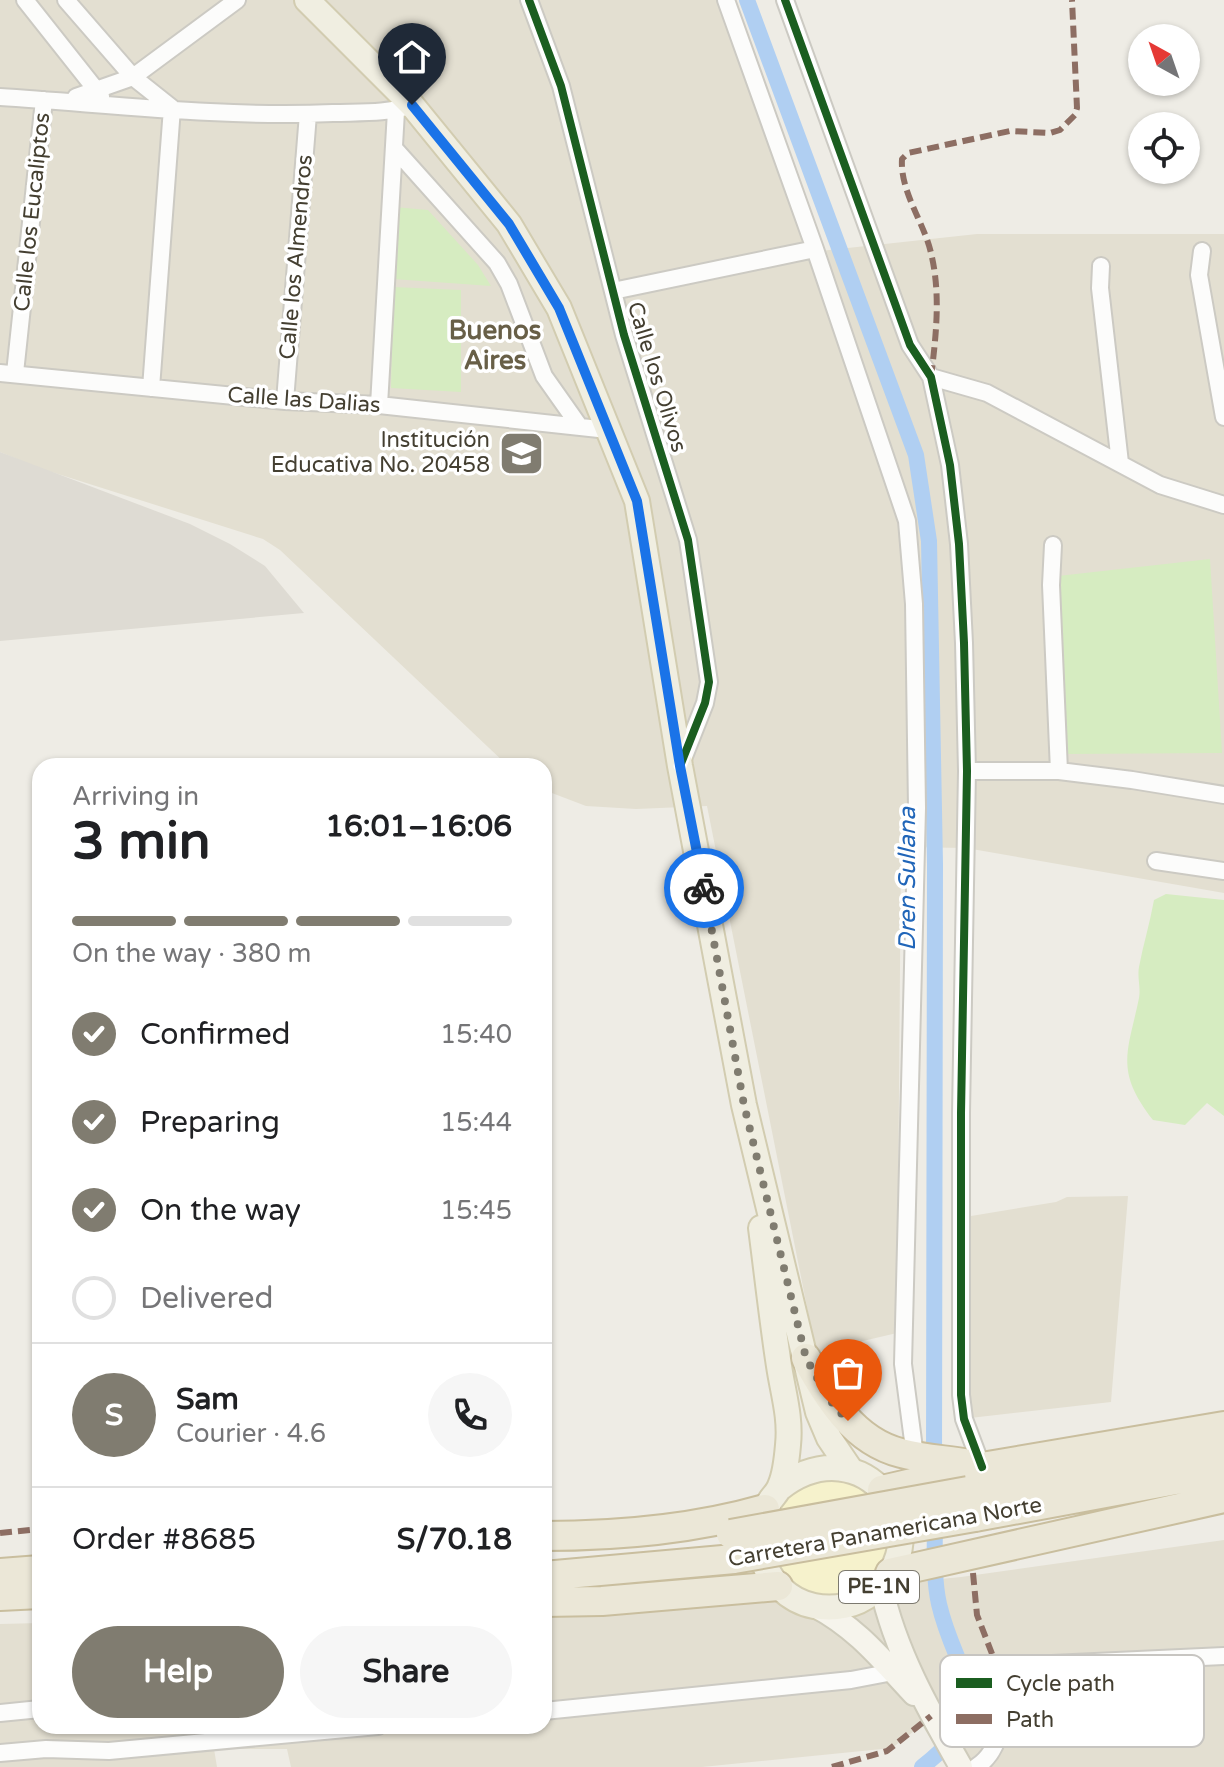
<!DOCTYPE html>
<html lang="en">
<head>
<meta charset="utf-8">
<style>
	:root { --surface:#fff; --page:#f6f6f6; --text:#202124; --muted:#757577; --line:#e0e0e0; --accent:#807c70 }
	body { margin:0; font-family:"Varela Round",sans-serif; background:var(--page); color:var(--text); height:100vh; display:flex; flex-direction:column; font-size:30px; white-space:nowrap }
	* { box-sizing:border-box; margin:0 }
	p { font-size:26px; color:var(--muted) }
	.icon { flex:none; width:44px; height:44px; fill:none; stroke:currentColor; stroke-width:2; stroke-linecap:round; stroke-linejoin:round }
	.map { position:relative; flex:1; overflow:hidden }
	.panel { position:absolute; left:32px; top:758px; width:520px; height:976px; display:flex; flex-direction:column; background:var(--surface); border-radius:24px; box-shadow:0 2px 6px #0004 }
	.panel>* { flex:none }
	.needle { width:52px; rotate:320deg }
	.tools { position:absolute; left:1128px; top:24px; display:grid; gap:16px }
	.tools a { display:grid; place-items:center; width:72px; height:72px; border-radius:50%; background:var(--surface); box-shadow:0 2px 6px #0004; font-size:40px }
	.pin { position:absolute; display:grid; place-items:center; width:68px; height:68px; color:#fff; margin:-82px -34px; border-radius:50% 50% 50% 0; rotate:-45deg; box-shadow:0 0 8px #0007 }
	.pin .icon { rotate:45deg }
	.courier { position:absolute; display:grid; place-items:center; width:80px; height:80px; margin:-40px; border:6px solid #1a73e8; border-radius:50%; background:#fff; color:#222; box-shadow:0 2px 10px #0007 }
	.summary em { font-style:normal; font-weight:700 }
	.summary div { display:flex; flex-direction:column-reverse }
	.summary { display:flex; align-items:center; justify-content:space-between; height:136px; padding:0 40px }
	h1 { font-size:52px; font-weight:700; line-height:60px }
	.bar { display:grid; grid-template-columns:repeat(4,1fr); gap:12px 8px; align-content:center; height:96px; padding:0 40px }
	.bar i { height:10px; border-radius:6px; background:var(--line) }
	.bar .active { background:var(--accent) }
	.bar p { grid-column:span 4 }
	.line { display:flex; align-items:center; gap:20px; padding:0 40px; border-top:2px solid var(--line) }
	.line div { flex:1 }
	.round { display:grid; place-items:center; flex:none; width:84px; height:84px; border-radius:42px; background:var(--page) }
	ol { padding:0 40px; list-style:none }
	li { display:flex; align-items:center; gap:24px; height:88px }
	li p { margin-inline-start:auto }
	li .icon { padding:8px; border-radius:50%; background:var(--accent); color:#fff; stroke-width:4 }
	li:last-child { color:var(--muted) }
	li i { width:44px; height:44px; border:4px solid var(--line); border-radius:50% }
	.primary-button { display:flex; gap:16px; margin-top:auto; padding:16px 40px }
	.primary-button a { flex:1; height:92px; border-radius:48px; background:var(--accent); color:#fff; font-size:32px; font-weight:700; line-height:92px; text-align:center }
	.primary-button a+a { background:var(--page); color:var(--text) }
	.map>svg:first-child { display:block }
	.residential { fill:#e3dfd1 }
	.industrial { fill:#dedbd3 }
	.green { fill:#d6ecc1 }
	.sand { fill:#f6f2cc }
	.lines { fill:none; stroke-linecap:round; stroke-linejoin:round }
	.canal { stroke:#b0cff2; stroke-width:16 }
	.street-casing { stroke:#cccac3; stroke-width:20 }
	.secondary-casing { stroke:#cecbbb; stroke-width:26 }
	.primary-casing { stroke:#d2ccb0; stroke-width:28 }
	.highway-casing { stroke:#c9be9e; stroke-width:32 }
	.street { stroke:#fcfcfb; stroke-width:16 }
	.secondary { stroke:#f6f4ec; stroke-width:22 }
	.primary { stroke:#f0eee1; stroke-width:24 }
	.highway { stroke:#ebe7d7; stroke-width:28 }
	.highway-bridge-casing { stroke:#c9be9e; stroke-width:32; stroke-linecap:butt }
	.highway-bridge { stroke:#ebe7d7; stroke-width:28 }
	.quiet { stroke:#8d6e63; stroke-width:6; stroke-dasharray:12 6; stroke-linecap:butt }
	.cycleway-casing { stroke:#fff; stroke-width:13 }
	.cycleway { stroke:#1b5e20; stroke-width:8 }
	.done { stroke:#807c70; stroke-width:8; stroke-dasharray:0 14.4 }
	.route { stroke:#1a73e8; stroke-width:10 }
	.labels { text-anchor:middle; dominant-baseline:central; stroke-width:7; stroke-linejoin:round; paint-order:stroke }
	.shield { fill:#fff; stroke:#7c796f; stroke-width:2 }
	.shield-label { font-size:20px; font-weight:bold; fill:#443f31 }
	.street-label { font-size:22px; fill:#443f31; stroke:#fff }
	.poi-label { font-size:22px; fill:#443f31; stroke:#fff; text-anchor:end }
	.water-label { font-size:24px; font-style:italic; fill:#2166b9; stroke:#fff }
	.quarter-label { font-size:26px; font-weight:bold; fill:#685f47; stroke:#fff }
	.key { fill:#fff; stroke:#c7c5c1; stroke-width:2 }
	.key-label { font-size:22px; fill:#443f31 }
</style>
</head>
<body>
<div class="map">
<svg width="1224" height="1767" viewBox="0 0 1224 1767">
	<rect width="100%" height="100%" fill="#eeece5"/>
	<path class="residential" d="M0,0H723L820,251L977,234H1224V893L966,848L901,847L897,1333L816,1352L707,806L636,809L586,806L544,790V766L507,765L280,550L263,539L39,468L0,452Z
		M1128,1196L1111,1402L970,1418L971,1216L1056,1202L1067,1197Z
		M1224,1540V1767H948L922,1725L892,1748L702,1767H291L287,1749H214L217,1767H0V1624L40,1623V1726H544V1618L961,1577Z"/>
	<path class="industrial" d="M0,452L190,524L230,544L265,566L304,613L0,641Z"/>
	<path class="green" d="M394,207L428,210L478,265L491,286L393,279Z
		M393,287L461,290V392L391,388Z
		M1210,559L1222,753L1065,754L1058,576Z
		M1166,894L1224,900V1116L1207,1103L1185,1125L1153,1120C1114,1070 1128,1052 1139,998C1141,988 1137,977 1139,967C1143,945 1150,923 1154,900Z"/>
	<path class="sand" d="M838,1476L875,1492L894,1549C888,1559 880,1579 871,1585C866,1588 858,1590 853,1591C772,1620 750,1509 803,1486C813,1481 827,1479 838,1476Z"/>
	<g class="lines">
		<path class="canal" d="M747,0L916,455L929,541L935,864L934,1467
			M922,1767C1005,1701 957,1682 939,1604C933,1577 935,1546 935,1518"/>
		<defs>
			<path id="street" d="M25,0L101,96
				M66,0L133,77L172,108L151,388
				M529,0L561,86L624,335L688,540L709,682L705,703L681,764
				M726,0L815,249L907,521L914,604L917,808L903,1364L915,1456
				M785,0L910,345L931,377L950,465L959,544L964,643L967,771L961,1113V1395L964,1419L982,1467
				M0,97C109,104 223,118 333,113C359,112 387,114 412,105
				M76,97L133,77L237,0
				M394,148L497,263L509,284L544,376L580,427
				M1202,251L1199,275L1224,417
				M1101,266L1100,288L1120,463
				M613,291L815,249
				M0,373L285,401L379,405L608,430
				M15,373L44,100
				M931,377L987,393L1160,485L1224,505
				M285,401L308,114
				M379,405L396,111
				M1053,545L1051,585L1059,771
				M967,771H1059L1132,780L1224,795
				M1156,861L1224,871
				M544,1711L851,1680L893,1672
				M0,1713L40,1709
				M0,1753L46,1749L109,1751L378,1726
				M976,1767C1005,1749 1003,1708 1001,1677L1030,1665L1224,1656"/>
			<path id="secondary" d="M881,1586C895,1651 928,1709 961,1767
				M815,1606C857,1628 882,1660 914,1694"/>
			<path id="primary" d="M307,0L412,105L509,224L559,308L637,501L680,766L744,1105L818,1412L829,1438L850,1469
				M761,1228C767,1274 772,1320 779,1366C783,1393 791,1417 788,1445C787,1457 785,1475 780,1486C778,1492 773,1496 770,1501C760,1517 757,1535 761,1554C767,1579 788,1601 814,1606C834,1610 856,1606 872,1593C946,1533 863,1423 780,1488"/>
			<path id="highway" d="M806,1358C828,1397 853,1441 901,1453C924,1459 947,1460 969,1464
				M882,1490L982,1467L1224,1426
				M968,1491L1224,1449
				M975,1517L1224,1471
				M544,1536C617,1536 695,1529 765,1509
				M0,1573L40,1570
				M890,1573L1224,1498
				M544,1576L734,1559
				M0,1596L40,1594
				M544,1602L602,1601L778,1586"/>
		</defs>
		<use href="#street" class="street-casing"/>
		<use href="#secondary" class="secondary-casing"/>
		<use href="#primary" class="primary-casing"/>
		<use href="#highway" class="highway-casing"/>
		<use href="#street" class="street"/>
		<use href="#secondary" class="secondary"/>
		<use href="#primary" class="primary"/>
		<use href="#highway" class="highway"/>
		<defs>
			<path id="highway-bridge" d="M731,1534L968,1491
				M734,1559L975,1517"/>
		</defs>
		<use href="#highway-bridge" class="highway-bridge-casing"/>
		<use href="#highway-bridge" class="highway-bridge"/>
		<path class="quiet" d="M931,377C936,336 941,294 931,253C924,222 900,192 902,159L908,153L1010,131L1050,133L1060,130L1075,115L1077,108L1072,0
			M0,1533L40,1529
			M973,1573L977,1615L1001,1677
			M832,1767L887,1751L931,1716"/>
		<defs>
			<path id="cycleway" d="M529,0L561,86L624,335L688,540L709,682L705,703L680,766
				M785,0L910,345L931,377L950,465L959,544L964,643L967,771L961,1113V1395L964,1419L982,1467"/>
		</defs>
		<use href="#cycleway" class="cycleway-casing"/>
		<use href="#cycleway" class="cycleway"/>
	</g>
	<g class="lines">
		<path class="done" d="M704,888L744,1105L806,1358L829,1399L848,1421"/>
		<path class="route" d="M412,105L509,224L559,308L637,501L680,766L704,888"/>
	</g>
	<defs>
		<symbol id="school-square" viewBox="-11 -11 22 22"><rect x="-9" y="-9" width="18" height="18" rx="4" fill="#807c70" stroke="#fff"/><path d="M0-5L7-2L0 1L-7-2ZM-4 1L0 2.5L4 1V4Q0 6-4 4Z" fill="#fff"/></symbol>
	</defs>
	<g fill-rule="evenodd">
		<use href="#school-square" x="496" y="428" width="51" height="51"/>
	</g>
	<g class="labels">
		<rect class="shield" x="839" y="1571" width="80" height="32" rx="6"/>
		<g class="shield-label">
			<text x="879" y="1587">PE-1N</text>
		</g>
		<g class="street-label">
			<text transform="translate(32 212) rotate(-84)">Calle los Eucaliptos</text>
			<text transform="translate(296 257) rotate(-85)">Calle los Almendros</text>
			<text transform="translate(657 377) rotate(73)">Calle los Olivos</text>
			<text transform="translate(304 400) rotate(4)">Calle las Dalias</text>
			<text transform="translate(885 1532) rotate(-10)">Carretera Panamericana Norte</text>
		</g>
		<g class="poi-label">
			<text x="490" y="440">Institución<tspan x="490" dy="25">Educativa No. 20458</tspan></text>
		</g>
		<g class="water-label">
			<text transform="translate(907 879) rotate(-90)">Dren Sullana</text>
		</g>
		<g class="quarter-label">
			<text x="495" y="330">Buenos<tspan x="495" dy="30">Aires</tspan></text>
		</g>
	</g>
	<rect x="940" y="1655" width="264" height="92" rx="12" class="key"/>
	<rect x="956" y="1678" width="36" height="10" fill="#1b5e20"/>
	<rect x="956" y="1714" width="36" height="10" fill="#8d6e63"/>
	<g class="key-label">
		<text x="1006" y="1691">Cycle path</text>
		<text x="1006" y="1727">Path</text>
	</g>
</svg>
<div class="tools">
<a><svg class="needle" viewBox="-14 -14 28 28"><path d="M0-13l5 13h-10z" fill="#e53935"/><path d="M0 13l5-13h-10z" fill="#757577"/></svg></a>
<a><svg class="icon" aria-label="locate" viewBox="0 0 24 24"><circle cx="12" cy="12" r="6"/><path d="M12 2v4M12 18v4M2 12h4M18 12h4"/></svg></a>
</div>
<div class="pin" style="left:848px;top:1421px;background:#ea580c"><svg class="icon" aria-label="bag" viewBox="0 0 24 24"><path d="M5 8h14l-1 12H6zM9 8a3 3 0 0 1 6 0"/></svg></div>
<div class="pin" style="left:412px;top:105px;background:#1f2937"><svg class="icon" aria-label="home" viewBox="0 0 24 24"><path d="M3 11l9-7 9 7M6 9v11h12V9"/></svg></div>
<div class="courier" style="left:704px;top:888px"><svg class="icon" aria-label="bike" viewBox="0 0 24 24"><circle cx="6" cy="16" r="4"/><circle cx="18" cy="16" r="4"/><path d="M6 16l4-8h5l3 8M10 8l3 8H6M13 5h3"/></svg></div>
<section class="panel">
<div class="summary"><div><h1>3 min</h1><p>Arriving in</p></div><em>16:01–16:06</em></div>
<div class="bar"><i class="active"></i><i class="active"></i><i class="active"></i><i></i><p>On the way · 380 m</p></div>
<ol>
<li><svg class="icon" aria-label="check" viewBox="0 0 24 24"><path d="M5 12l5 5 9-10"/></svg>Confirmed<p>15:40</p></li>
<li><svg class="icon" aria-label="check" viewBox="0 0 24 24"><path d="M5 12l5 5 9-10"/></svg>Preparing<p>15:44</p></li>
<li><svg class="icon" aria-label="check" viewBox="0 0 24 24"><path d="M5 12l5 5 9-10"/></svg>On the way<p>15:45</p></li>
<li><i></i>Delivered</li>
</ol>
<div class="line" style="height:144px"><b class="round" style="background:var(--accent);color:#fff">S</b><div><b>Sam</b><p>Courier · 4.6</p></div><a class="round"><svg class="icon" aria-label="phone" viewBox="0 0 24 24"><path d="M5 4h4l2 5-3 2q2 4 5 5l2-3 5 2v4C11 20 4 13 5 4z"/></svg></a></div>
<div class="line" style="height:104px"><div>Order #8685</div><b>S/70.18</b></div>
<div class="primary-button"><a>Help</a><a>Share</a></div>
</section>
</div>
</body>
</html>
